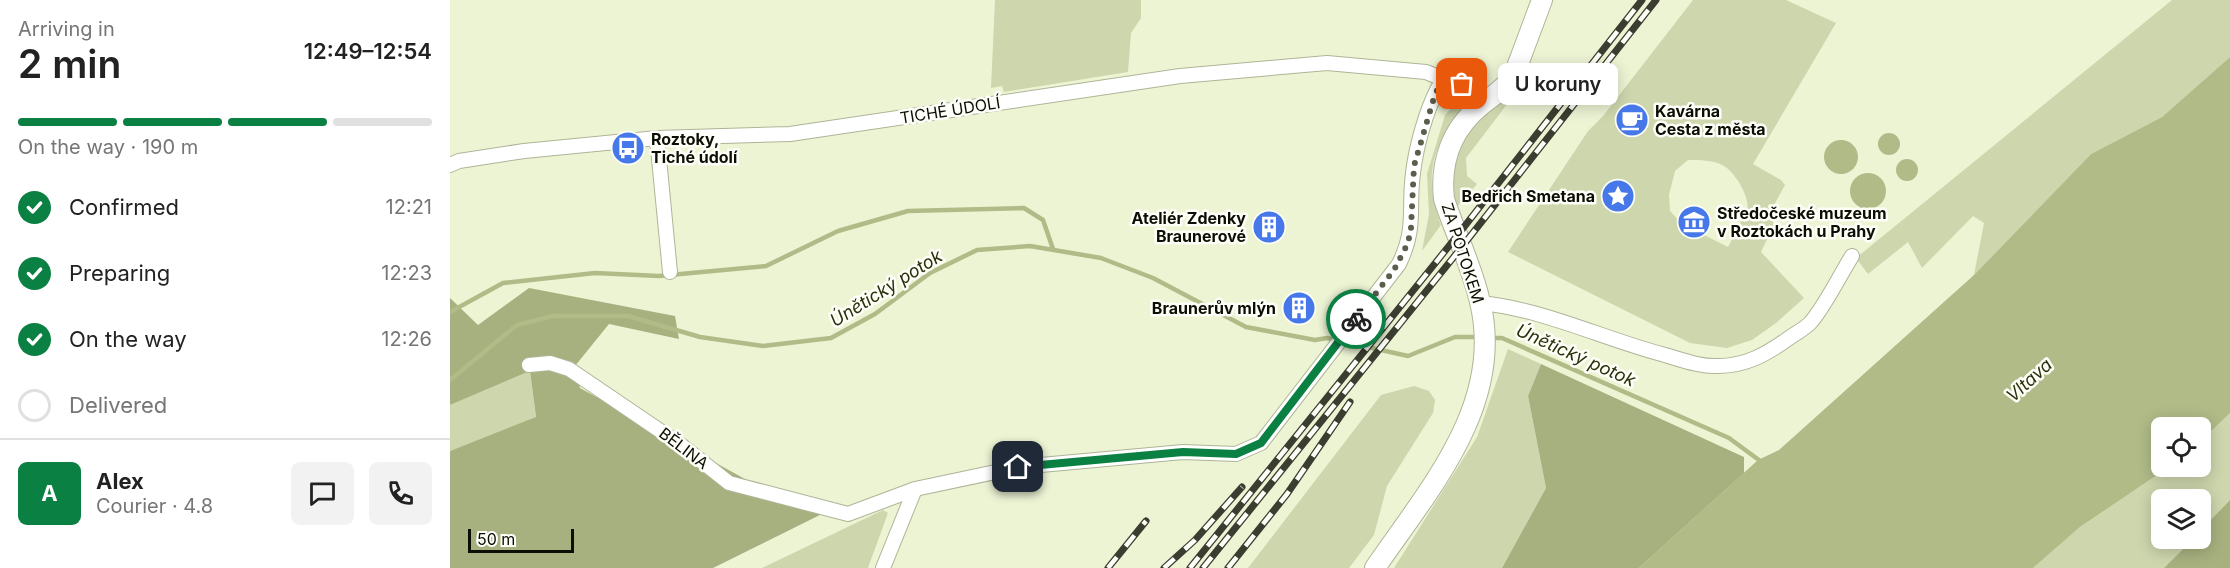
<!DOCTYPE html>
<html lang="en">
<head>
<meta charset="utf-8">
<style>
	:root { --surface:#fff; --page:#f2f2f2; --text:#222; --muted:#767676; --line:#e0e0e0; --accent:#0b8043 }
	body { margin:0; font-family:Inter,sans-serif; background:var(--page); color:var(--text); height:100vh; display:flex; flex-direction:column; font-size:22px; white-space:nowrap }
	* { box-sizing:border-box; margin:0 }
	p { font-size:20px; color:var(--muted) }
	.icon { flex:none; width:33px; height:33px; fill:none; stroke:currentColor; stroke-width:2; stroke-linecap:round; stroke-linejoin:round }
	.map { position:relative; flex:1; overflow:hidden }
	.side { display:flex; flex-direction:column; background:var(--surface); width:450px }
	.side>* { flex:none }
	.fabs { position:absolute; left:1701px; top:417px; display:grid; gap:12px }
	.fabs a { display:grid; place-items:center; width:60px; height:60px; border-radius:9px; background:var(--surface); box-shadow:0 3px 15px #0003; font-size:30px }
	.scale { position:absolute; left:18px; bottom:15px; width:106px; box-sizing:border-box; padding-left:6px; border:3px solid #0c0e04; border-top:0; font-size:16px; line-height:21px; white-space:nowrap; color:#0c0e04; -webkit-text-stroke:4px #fdfef8; paint-order:stroke }
	.pin { position:absolute; display:grid; place-items:center; width:51px; height:51px; color:#fff; margin:-26px; border-radius:12px; box-shadow:0 3px 9px #0006 }
	.courier { position:absolute; display:grid; place-items:center; width:60px; height:60px; margin:-30px; border:4px solid #0b8043; border-radius:50%; background:#fff; color:#222; box-shadow:0 2px 8px #0007 }
	.bubble { position:absolute; height:42px; border-radius:9px; background:var(--surface); box-shadow:0 3px 15px #0003; font-size:20px; font-weight:600; line-height:42px; text-align:center }
	.head em { font-style:normal; font-weight:600 }
	.head div { display:flex; flex-direction:column-reverse }
	.head { display:flex; align-items:center; justify-content:space-between; height:102px; padding:0 18px }
	h1 { font-size:39px; font-weight:600; line-height:45px }
	.bar { display:grid; grid-template-columns:repeat(4,1fr); gap:9px 6px; align-content:center; height:72px; padding:0 18px }
	.bar i { height:8px; border-radius:4px; background:var(--line) }
	.bar .current { background:var(--accent) }
	.bar p { grid-column:span 4 }
	.line { display:flex; align-items:center; gap:15px; padding:0 18px; border-top:2px solid var(--line) }
	.line div { flex:1 }
	.round { display:grid; place-items:center; flex:none; width:63px; height:63px; border-radius:9px; background:var(--page) }
	ol { padding:0 18px; list-style:none }
	li { display:flex; align-items:center; gap:18px; height:66px }
	li p { margin-inline-start:auto }
	li .icon { padding:6px; border-radius:50%; background:var(--accent); color:#fff; stroke-width:4 }
	li:last-child { color:var(--muted) }
	li i { width:33px; height:33px; border:3px solid var(--line); border-radius:50% }
	main { display:flex; flex:1; min-height:0 }
	.map>svg:first-child { display:block }
	.green { fill:#cdd6ad; fill-rule:evenodd }
	.forest { fill:#a7b17f }
	.water { fill:#b0bb88 }
	.lines { fill:none; stroke-linecap:round; stroke-linejoin:round }
	.stream { stroke:#b0bb88; stroke-width:4.5 }
	.street-casing { stroke:#aeb597; stroke-width:16 }
	.secondary-casing { stroke:#aeb597; stroke-width:22 }
	.street { stroke:#fff; stroke-width:14 }
	.secondary { stroke:#fff; stroke-width:20 }
	.rail-casing { stroke:#3a3d2f; stroke-width:7 }
	.rail { stroke:#fdfef8; stroke-width:4.5; stroke-dasharray:14; stroke-linecap:butt }
	.done { stroke:#5b5e4d; stroke-width:6; stroke-dasharray:0 10.8 }
	.route { stroke:#0b8043; stroke-width:8 }
	.labels { text-anchor:middle; dominant-baseline:central; stroke-width:5; stroke-linejoin:round; paint-order:stroke }
	.street-label { font-size:16px; fill:#0c0e04; stroke:#fdfef8 }
	.poi-label { font-size:16px; font-weight:bold; fill:#0c0e04; stroke:#fdfef8; text-anchor:start }
	.water-label { font-size:18px; font-style:italic; fill:#2b3109; stroke:#fdfef8 }
</style>
</head>
<body>
<main>
<section class="side">
<div class="head"><div><h1>2 min</h1><p>Arriving in</p></div><em>12:49–12:54</em></div>
<div class="bar"><i class="current"></i><i class="current"></i><i class="current"></i><i></i><p>On the way · 190 m</p></div>
<ol>
<li><svg class="icon" aria-label="check" viewBox="0 0 24 24"><path d="M5 12l5 5 9-10"/></svg>Confirmed<p>12:21</p></li>
<li><svg class="icon" aria-label="check" viewBox="0 0 24 24"><path d="M5 12l5 5 9-10"/></svg>Preparing<p>12:23</p></li>
<li><svg class="icon" aria-label="check" viewBox="0 0 24 24"><path d="M5 12l5 5 9-10"/></svg>On the way<p>12:26</p></li>
<li><i></i>Delivered</li>
</ol>
<div class="line" style="height:108px"><b class="round" style="background:var(--accent);color:#fff">A</b><div><b>Alex</b><p>Courier · 4.8</p></div><a class="round"><svg class="icon" aria-label="chat" viewBox="0 0 24 24"><path d="M4 5h16v11H9l-5 4z"/></svg></a><a class="round"><svg class="icon" aria-label="phone" viewBox="0 0 24 24"><path d="M5 4h4l2 5-3 2q2 4 5 5l2-3 5 2v4C11 20 4 13 5 4z"/></svg></a></div>
</section>
<div class="map">
<svg width="1780" height="568" viewBox="0 0 1780 568">
	<rect width="100%" height="100%" fill="#edf4d4"/>
	<path class="green" d="M545,0H691V18L681,33L678,72L554,92L552,86L541,88Z
		M1243,0H1336L1386,23L1303,164L1331,180L1335,185L1324,205L1323,227L1311,252L1354,298L1326,323L1302,340L1277,348L1240,343L1058,252L1138,131L1153,116ZM1238,160C1250,160 1262,160 1272,165C1284,170 1301,198 1297,210L1278,247L1232,224L1220,211L1219,195L1225,171Z
		M1722,0H1780V57L1712,117L1641,154L1524,275L1534,223L1523,216L1472,268L1458,242L1418,274L1406,258Z
		M1068,85L1071,86L1016,158L1017,176L1027,184L1005,209C995,142 1021,124 1068,85Z
		M1012,97C1012,115 1003,119 995,134C977,164 979,193 991,225L972,251L979,214L977,174L995,115Z
		M1058,349L1091,364L1078,396L1096,488L1052,568H944L1027,437Z
		M80,371L86,418L0,451V405Z
		M964,386L979,391L985,400L983,413L937,486L924,535L899,568H798L931,395Z
		M1780,413V500L1751,530L1750,500H1712V538L1743,539L1714,568H1583L1630,527L1719,467L1750,466L1751,441Z
		M433,510L438,513L418,568H312Z"/>
	<path class="forest" d="M79,288L225,316L229,339L159,324L125,366L130,388L333,500L378,511L263,568H0V451L86,417L80,371L0,405V298L28,325Z
		M1091,364L1294,457V473L1189,568H1052L1096,488L1078,396Z
		M1780,500V568H1714L1743,539L1750,538L1751,530Z"/>
	<path class="water" d="M1780,57V413L1751,441L1750,428H1712V466L1719,467L1630,527L1583,568H1189L1308,460L1329,450L1524,275L1641,154L1712,117Z
		M1428 144a11 11 0 1 1 22 0a11 11 0 1 1-22 0Z
		M1374 157a17 17 0 1 1 34 0a17 17 0 1 1-34 0Z
		M1446 170a11 11 0 1 1 22 0a11 11 0 1 1-22 0Z
		M1400 191a18 18 0 1 1 36 0a18 18 0 1 1-36 0Z"/>
	<g class="lines">
		<path class="stream" d="M0,312L53,283L145,273L209,276L316,266L388,231L458,211L574,208L593,220L603,249
			M1039,338H1052L1279,438L1313,463
			M0,380L67,325L103,316H178L250,337L313,346L381,338L425,314L480,273L527,250L580,246L651,258L703,278L796,327L865,340L877,338L958,356L1005,337H1031"/>
		<defs>
			<path id="street" d="M207,138L220,272
				M0,165L9,161L74,151L207,138L340,134L730,76L877,63L976,72L998,81
				M1030,303C1094,309 1153,339 1215,355C1232,360 1251,367 1268,366C1296,366 1317,354 1339,338C1346,333 1356,328 1361,322C1375,306 1390,275 1402,256
				M79,365L100,363L119,369L231,445L279,483L398,514L465,489L569,467L733,452L786,454L811,443L949,264C967,227 958,210 963,173C966,147 976,111 988,88L995,82L1005,80L1034,103
				M433,568L465,489"/>
			<path id="secondary" d="M925,568C979,489 1055,404 1030,302C1022,266 1005,233 994,199C990,163 1001,130 1030,106C1042,96 1056,88 1064,75L1092,0"/>
		</defs>
		<use href="#street" class="street-casing"/>
		<use href="#secondary" class="secondary-casing"/>
		<use href="#street" class="street"/>
		<use href="#secondary" class="secondary"/>
		<defs>
			<path id="rail" d="M658,568L696,521
				M714,568L745,540L792,487
				M740,568L1003,241L1192,0
				M753,568L1011,248L1206,0
				M778,568L837,494L900,402"/>
		</defs>
		<use href="#rail" class="rail-casing"/>
		<use href="#rail" class="rail"/>
	</g>
	<g class="lines">
		<path class="done" d="M906,319L944,270L958,243L961,228L964,166L985,94C991,82 1000,77 1012,84"/>
		<path class="route" d="M568,467L733,452L786,454L811,443L906,319"/>
	</g>
	<defs>
		<symbol id="cafe-disc" viewBox="-11 -11 22 22"><circle r="9.5" fill="#4678ea" stroke="#fdfef8"/><path d="M-5.5-4.5H6V0H3Q3 3.5 0 3.5H-2.5Q-5.5 3.5-5.5 0ZM3-3.2v2h1.7v-2ZM-6 4.5H4V6H-6Z" fill="#fff"/></symbol>
		<symbol id="bus-disc" viewBox="-11 -11 22 22"><circle r="9.5" fill="#4678ea" stroke="#fdfef8"/><path d="M-5-6H5V4H4V6H2V4H-2V6H-4V4H-5ZM-3.5-4V0h7V-4ZM-3.5 1.2v1.5H-2V1.2ZM2 1.2v1.5H3.5V1.2Z" fill="#fff"/></symbol>
		<symbol id="sight-disc" viewBox="-11 -11 22 22"><circle r="9.5" fill="#4678ea" stroke="#fdfef8"/><path d="M0-6L1.8-2.2L6-1.7L2.9 1.2L3.7 5.4L0 3.3L-3.7 5.4L-2.9 1.2L-6-1.7L-1.8-2.2Z" fill="#fff"/></symbol>
		<symbol id="museum-disc" viewBox="-11 -11 22 22"><circle r="9.5" fill="#4678ea" stroke="#fdfef8"/><path d="M0-6L6-3V-2H-6V-3ZM-5-1h2V3h-2ZM-1-1h2V3h-2ZM3-1h2V3H3ZM-6 4H6V6H-6Z" fill="#fff"/></symbol>
		<symbol id="building-disc" viewBox="-11 -11 22 22"><circle r="9.5" fill="#4678ea" stroke="#fdfef8"/><path d="M-4-6H4V6H1V3H-1V6H-4ZM-2.5-4.3h1.7v1.8h-1.7ZM.8-4.3h1.7v1.8H.8ZM-2.5-1h1.7V.8h-1.7ZM.8-1h1.7V.8H.8Z" fill="#fff"/></symbol>
	</defs>
	<g fill-rule="evenodd">
		<use href="#cafe-disc" x="1163" y="101" width="38" height="38"/>
		<use href="#bus-disc" x="159" y="129" width="38" height="38"/>
		<use href="#sight-disc" x="1149" y="177" width="38" height="38"/>
		<use href="#museum-disc" x="1225" y="203" width="38" height="38"/>
		<use href="#building-disc" x="800" y="208" width="38" height="38"/>
		<use href="#building-disc" x="830" y="289" width="38" height="38"/>
	</g>
	<g class="labels">
		<g class="street-label">
			<text transform="translate(500 110) rotate(-9)">TICHÉ ÚDOLÍ</text>
			<text transform="translate(1013 253) rotate(72)">ZA POTOKEM</text>
			<text transform="translate(234 448) rotate(37)">BĚLINA</text>
		</g>
		<g class="poi-label">
			<text x="1205" y="111">Kavárna<tspan x="1205" dy="18">Cesta z města</tspan></text>
			<text x="201" y="139">Roztoky,<tspan x="201" dy="18">Tiché údolí</tspan></text>
			<text x="1145" y="196" text-anchor="end">Bedřich Smetana</text>
			<text x="1267" y="213">Středočeské muzeum<tspan x="1267" dy="18">v Roztokách u Prahy</tspan></text>
			<text x="796" y="218" text-anchor="end">Ateliér Zdenky<tspan x="796" dy="18">Braunerové</tspan></text>
			<text x="826" y="308" text-anchor="end">Braunerův mlýn</text>
		</g>
		<g class="water-label">
			<text transform="translate(436 288) rotate(-32)">Únětický potok</text>
			<text transform="translate(1126 355) rotate(24)">Únětický potok</text>
			<text transform="translate(1579 380) rotate(-42)">Vltava</text>
		</g>
	</g>
</svg>
<div class="fabs">
<a><svg class="icon" aria-label="locate" viewBox="0 0 24 24"><circle cx="12" cy="12" r="6"/><path d="M12 2v4M12 18v4M2 12h4M18 12h4"/></svg></a>
<a><svg class="icon" aria-label="layers" viewBox="0 0 24 24"><path d="M12 4l9 5-9 5-9-5zM3 14l9 5 9-5"/></svg></a>
</div>
<div class="scale">50 m</div>
<div class="pin" style="left:1012px;top:84px;background:#ea580c"><svg class="icon" aria-label="bag" viewBox="0 0 24 24"><path d="M5 8h14l-1 12H6zM9 8a3 3 0 0 1 6 0"/></svg></div>
<div class="pin" style="left:568px;top:467px;background:#1f2937"><svg class="icon" aria-label="home" viewBox="0 0 24 24"><path d="M3 11l9-7 9 7M6 9v11h12V9"/></svg></div>
<div class="courier" style="left:906px;top:319px"><svg class="icon" aria-label="bike" viewBox="0 0 24 24"><circle cx="6" cy="16" r="4"/><circle cx="18" cy="16" r="4"/><path d="M6 16l4-8h5l3 8M10 8l3 8H6M13 5h3"/></svg></div>
<div class="bubble" style="left:1048px;top:63px;width:120px">U koruny</div>
</div>
</main>
</body>
</html>
